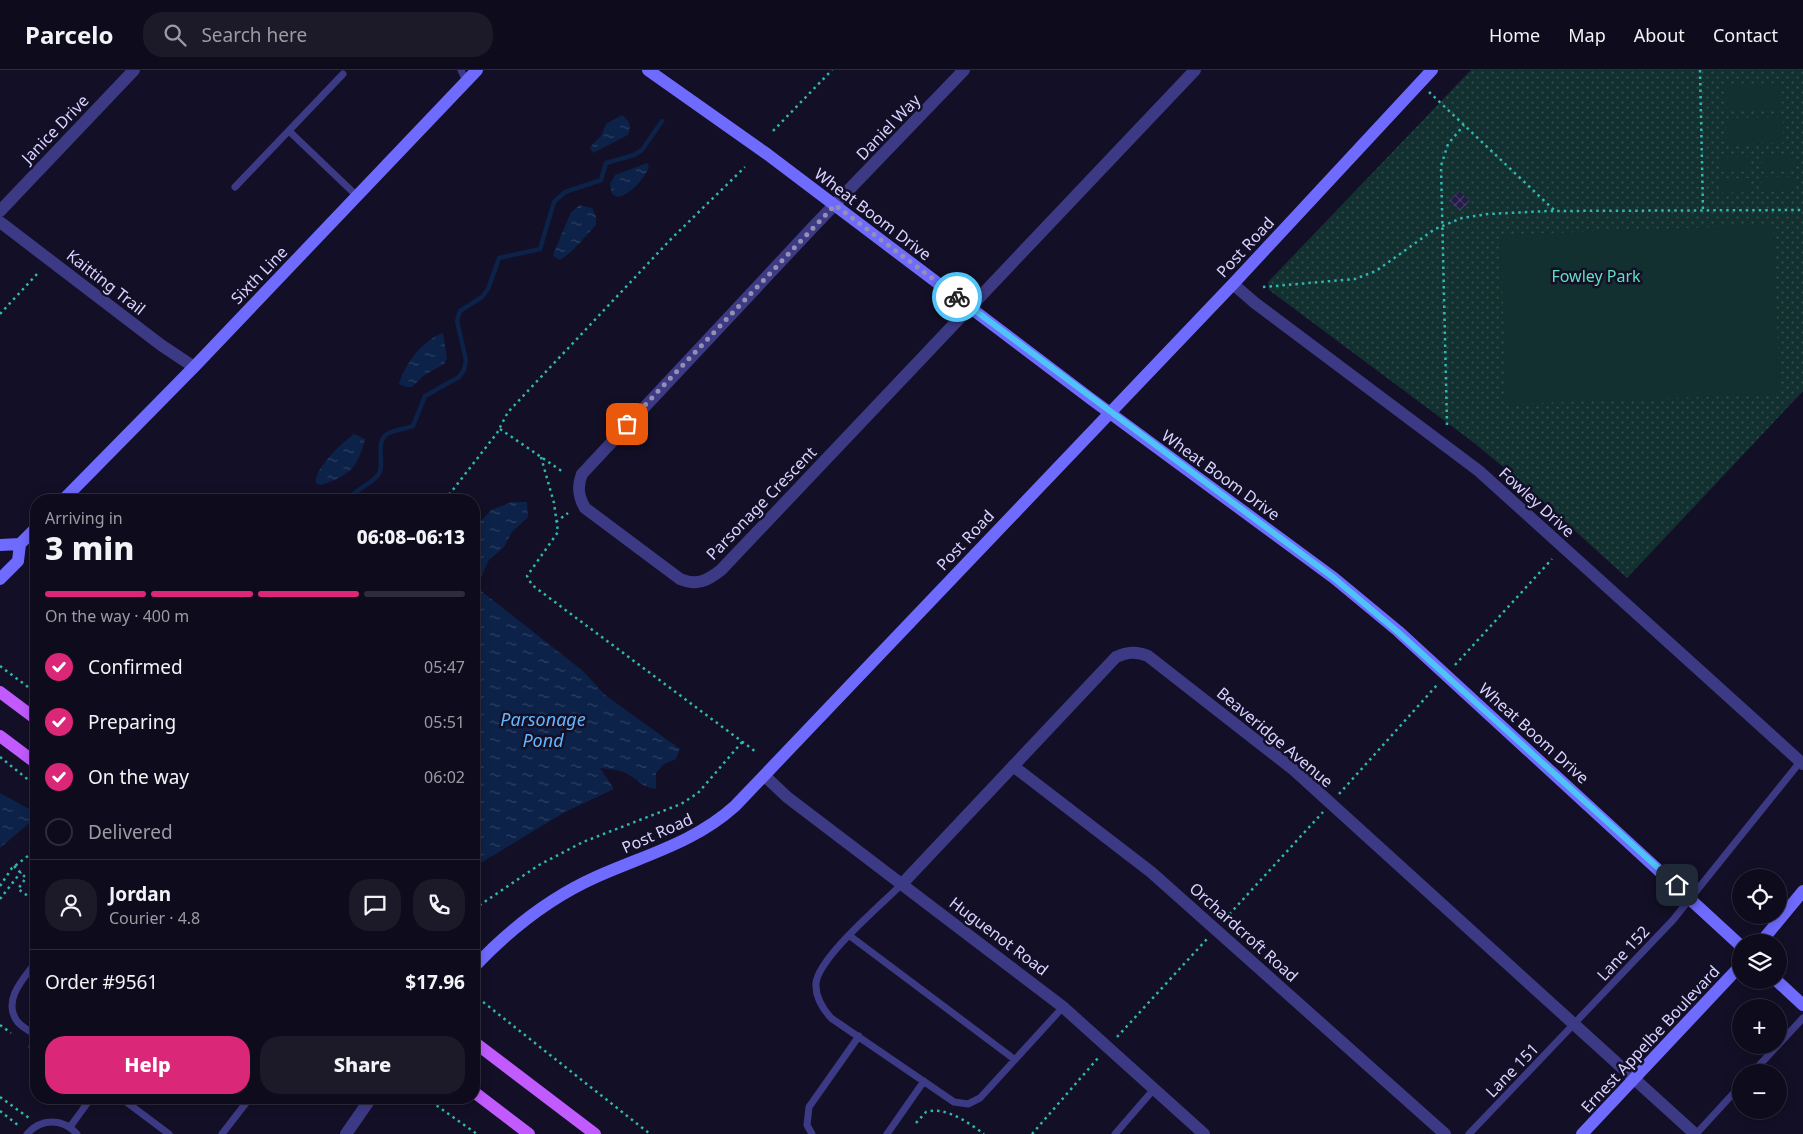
<!DOCTYPE html>
<html lang="en">
<head>
<meta charset="utf-8">
<style>
	:root { --surface:#0e0b1c; --page:#1c1929; --text:#f1f3f6; --muted:#9b9ba3; --line:#2e2b3b; --accent:#db2777 }
	body { margin:0; font-family:"Noto Sans",sans-serif; background:var(--page); color:var(--text); height:100vh; display:flex; flex-direction:column; font-size:19px; white-space:nowrap }
	* { box-sizing:border-box; margin:0 }
	p { font-size:16px; color:var(--muted) }
	.icon { flex:none; width:28px; height:28px; fill:none; stroke:currentColor; stroke-width:2; stroke-linecap:round; stroke-linejoin:round }
	.map { position:relative; flex:1; overflow:hidden }
	.drawer { position:absolute; left:30px; top:424px; width:450px; height:610px; display:flex; flex-direction:column; background:var(--surface); border-radius:20px; box-shadow:0 2px 12px #0003,0 0 0 1px var(--line) }
	.drawer>* { flex:none }
	.tools { position:absolute; left:1732px; top:799px; display:grid; gap:10px }
	.tools a { display:grid; place-items:center; width:55px; height:55px; border-radius:50%; background:var(--surface); box-shadow:0 2px 12px #0003,0 0 0 1px var(--line); font-size:25px }
	.pin { position:absolute; display:grid; place-items:center; width:42px; height:42px; color:#fff; margin:-21px; border-radius:10px; box-shadow:0 2px 8px #0006 }
	.courier { position:absolute; display:grid; place-items:center; width:50px; height:50px; margin:-25px; border:4px solid #4fc3f7; border-radius:50%; background:#fff; color:#222; box-shadow:0 1px 6px #0007 }
	.head em { font-style:normal; font-weight:800 }
	.head div { display:flex; flex-direction:column-reverse }
	.head { display:flex; align-items:center; justify-content:space-between; height:85px; padding:0 15px }
	h1 { font-size:32px; font-weight:800; line-height:38px }
	.bar { display:grid; grid-template-columns:repeat(4,1fr); gap:8px 5px; align-content:center; height:60px; padding:0 15px }
	.bar i { height:6px; border-radius:4px; background:var(--line) }
	.bar .active { background:var(--accent) }
	.bar p { grid-column:span 4 }
	.line { display:flex; align-items:center; gap:12px; padding:0 15px; border-top:1px solid var(--line) }
	.line div { flex:1 }
	.round { display:grid; place-items:center; flex:none; width:52px; height:52px; border-radius:20px; background:var(--page) }
	ol { padding:0 15px; list-style:none }
	li { display:flex; align-items:center; gap:15px; height:55px }
	li p { margin-inline-start:auto }
	li .icon { padding:5px; border-radius:50%; background:var(--accent); color:#fff; stroke-width:4 }
	li:last-child { color:var(--muted) }
	li i { width:28px; height:28px; border:2px solid var(--line); border-radius:50% }
	.button { display:flex; gap:10px; margin-top:auto; padding:10px 15px }
	.button a { flex:1; height:58px; border-radius:20px; background:var(--accent); color:#fff; font-size:20px; font-weight:800; line-height:58px; text-align:center }
	.button a+a { background:var(--page); color:var(--text) }
	header { display:flex; align-items:center; gap:30px; box-sizing:border-box; height:70px; padding:0 25px; background:var(--surface); border-bottom:1px solid var(--line) }
	header strong { font-size:24px }
	nav { display:flex; gap:28px; margin-inline-start:auto; font-size:18px }
	.search { width:350px; height:45px; background:var(--page); display:flex; align-items:center; gap:12px; box-sizing:border-box; padding:0 18px; border-radius:20px; color:var(--muted); font-size:19px }
	.map>svg:first-child { display:block }
	.park { fill:url(#park-dots) }
	.pitch { fill:#12302f }
	.water { fill:url(#water-ripples) }
	.lines { fill:none; stroke-linecap:round; stroke-linejoin:round }
	.stream { stroke:#0c2248; stroke-width:4.5 }
	.building { fill:url(#building-cross-hatch) }
	.path { stroke:#2fb8b0; stroke-width:2.5; stroke-dasharray:2.5 4; stroke-linecap:butt }
	.lane { stroke:#3d3a85; stroke-width:7 }
	.street { stroke:#3d3a85; stroke-width:12 }
	.secondary { stroke:#6f6bff; stroke-width:12 }
	.primary { stroke:#c25bff; stroke-width:12 }
	.done { stroke:#948fb3; stroke-width:5; stroke-dasharray:0 9 }
	.route { stroke:#4fc3f7; stroke-width:6 }
	.labels { text-anchor:middle; dominant-baseline:central; stroke-width:5; stroke-linejoin:round; paint-order:stroke }
	.street-label { font-size:16px; fill:#d9d4ff; stroke:#130f26 }
	.park-label { font-size:16px; fill:#5fe0c0; stroke:#130f26 }
	.water-label { font-size:18px; font-style:italic; fill:#62b6ff; stroke:#130f26 }
</style>
</head>
<body>
<header>
<strong>Parcelo</strong>
<div class="search"><svg class="icon" aria-label="search" viewBox="0 0 24 24"><circle cx="10" cy="10" r="6"/><path d="M15 15l6 6"/></svg>Search here</div>
<nav><a>Home</a><a>Map</a><a>About</a><a>Contact</a></nav>
</header>
<div class="map">
<svg width="1803" height="1064" viewBox="0 0 1803 1064">
	<defs>
		<pattern id="park-dots" width="8" height="8" patternUnits="userSpaceOnUse" patternTransform="scale(1.25)"><rect width="8" height="8" fill="#12302f"/><path d="M2 2h.1M6 6h.1" fill="none" stroke="#344d4e" stroke-width="1.8" stroke-linecap="round"/></pattern>
		<pattern id="water-ripples" width="26" height="14" patternUnits="userSpaceOnUse" patternTransform="scale(1.25)"><rect width="26" height="14" fill="#0c2248"/><path d="M2 4q2-2 4 0t4 0M15 11q2-2 4 0t4 0" fill="none" stroke="#2f4163"/></pattern>
		<pattern id="building-cross-hatch" width="8" height="8" patternUnits="userSpaceOnUse" patternTransform="scale(1.25)"><rect width="8" height="8" fill="#241b47"/><path d="M0 0l8 8M0 8l8-8" fill="none" stroke="#433b63"/></pattern>
	</defs>
	<rect width="100%" height="100%" fill="#130f26"/>
	<path class="park" d="M1471,0H1803V321L1627,508L1519,410L1473,372L1269,220L1268,212Z"/>
	<path class="pitch" d="M1782,13V39L1727,40L1726,14Z
		M1783,47V73L1727,74V48Z
		M1793,86L1794,100L1762,101V86Z
		M1719,87H1750V101L1719,102Z
		M1762,107H1794V121L1762,122Z
		M1719,108H1751V122L1720,123Z
		M1773,155L1780,324L1507,334L1500,165Z"/>
	<path class="water" d="M622,45C629,51 632,55 628,65L593,83L590,77L601,66L606,54Z
		M647,93L649,98C642,110 632,124 617,127L612,124L610,114L615,105Z
		M580,135L592,138L596,146V155L572,181L560,190L553,186L554,182L571,142Z
		M443,263L447,288L444,294L423,306L412,317H406L399,314C405,293 423,270 443,263Z
		M355,364L365,369C358,397 350,406 321,415L316,413C313,400 344,370 355,364Z
		M512,432H527L528,447L512,462L504,477L489,490L476,517L583,601L605,625L680,679L676,689L664,694L656,703V719C642,717 642,713 631,706C622,700 611,699 600,698L614,719L565,742L474,797V458L491,440Z
		M0,723L31,740L33,750L0,778Z"/>
	<g class="lines">
		<path class="stream" d="M349,430C356,418 369,416 378,405C386,395 374,373 387,364C393,360 405,359 413,356L425,326L459,307L464,300L466,290L457,251L460,241L482,227L488,219L499,188L540,179L554,132L565,122L601,110L606,93L634,85L642,80L662,51"/>
	</g>
	<path class="building" d="M1459,121L1470,131L1460,141L1449,131Z"/>
	<g class="lines">
		<path class="path" d="M1700,0L1703,141
			M1429,22L1554,140
			M773,61L832,0
			M1263,217L1355,209L1376,201L1435,159L1462,148L1488,144L1549,141L1803,140
			M0,244L37,204
			M1447,355L1441,96L1448,74L1464,55
			M500,359L563,402
			M541,387L554,433L558,462L527,506L532,515L756,682
			M445,430L497,363L508,342L672,168L745,97
			M556,452L568,443
			M1455,595L1552,489
			M0,596L36,623
			M0,687L36,716
			M1339,724L1437,615
			M14,796L26,808L18,819L35,831L36,829
			M0,816L12,798L36,780
			M0,829L21,802
			M474,839L539,795L583,772L681,734L698,723L743,671
			M1225,849L1323,742
			M478,928L650,1064
			M0,955L11,963
			M1117,967L1207,869
			M29,976L36,981
			M0,1027L29,1048
			M426,1028L477,1064
			M0,1041L19,1056
			M916,1053L926,1042C946,1036 969,1053 984,1064
			M1032,1064L1098,988"/>
		<path class="lane" d="M461,0L466,11
			M289,61L357,126
			M235,117L343,4
			M902,814C882,834 819,887 816,913C815,927 822,938 831,948L954,1032L968,1034L980,1028L1063,937
			M850,866L1014,989
			M36,892C24,908 2,930 17,951C21,957 31,961 36,966
			M1753,1002L1803,948
			M121,1028L169,1064
			M70,1057L91,1028
			M27,1064C41,1048 63,1048 77,1064
			M222,1064L246,1033L247,1028
			M812,1064L807,1055L809,1037L859,966
			M887,1064L924,1011
			M1115,1064L1154,1019
			M1469,1064L1673,850L1800,692
			M1696,1064L1741,1015"/>
		<path class="street" d="M964,0L814,156L582,404C577,416 578,426 585,438L680,509C697,516 707,511 721,500L1195,0
			M0,141L134,0
			M0,152L161,275L194,297
			M1233,214L1255,233L1479,401L1803,694
			M1013,696L1151,802L1445,1064
			M765,706L787,727L1063,937L1204,1064
			M902,814L1116,587C1128,582 1136,581 1148,586L1294,700L1695,1064
			M346,1064L371,1028"/>
		<path class="secondary" d="M648,0L767,84L1091,329L1334,508L1398,561L1741,876
			M63,430L194,297L477,0
			M0,475L20,474
			M0,509L18,491L20,474L36,458
			M1761,872L1803,821
			M474,897C509,860 549,828 596,807C645,785 694,773 735,736L1233,214L1432,0
			M1776,910L1803,935
			M1582,1064L1741,895"/>
		<path class="primary" d="M0,622L36,649
			M0,666L36,693
			M474,972L595,1064
			M474,1022L529,1064"/>
	</g>
	<g class="lines">
		<path class="done" d="M627,354L835,135L957,227"/>
		<path class="route" d="M957,227L1334,508L1398,562L1677,815"/>
	</g>
	<g class="labels">
		<g class="street-label">
			<text transform="translate(888 57) rotate(-46)">Daniel Way</text>
			<text transform="translate(55 59) rotate(-46)">Janice Drive</text>
			<text transform="translate(873 144) rotate(37)">Wheat Boom Drive</text>
			<text transform="translate(1245 177) rotate(-47)">Post Road</text>
			<text transform="translate(259 205) rotate(-46)">Sixth Line</text>
			<text transform="translate(106 212) rotate(38)">Kaitting Trail</text>
			<text transform="translate(1221 405) rotate(36)">Wheat Boom Drive</text>
			<text transform="translate(1537 432) rotate(42)">Fowley Drive</text>
			<text transform="translate(761 433) rotate(-46)">Parsonage Crescent</text>
			<text transform="translate(965 470) rotate(-47)">Post Road</text>
			<text transform="translate(1534 663) rotate(42)">Wheat Boom Drive</text>
			<text transform="translate(1275 667) rotate(40)">Beaveridge Avenue</text>
			<text transform="translate(657 763) rotate(-24)">Post Road</text>
			<text transform="translate(1244 862) rotate(42)">Orchardcroft Road</text>
			<text transform="translate(999 866) rotate(37)">Huguenot Road</text>
			<text transform="translate(1623 883) rotate(-47)">Lane 152</text>
			<text transform="translate(1650 969) rotate(-47)">Ernest Appelbe Boulevard</text>
			<text transform="translate(1512 1000) rotate(-46)">Lane 151</text>
		</g>
		<g class="park-label">
			<text x="1596" y="206">Fowley Park</text>
		</g>
		<g class="water-label">
			<text x="543" y="649">Parsonage<tspan x="543" dy="21">Pond</tspan></text>
		</g>
	</g>
</svg>
<div class="tools">
<a><svg class="icon" aria-label="locate" viewBox="0 0 24 24"><circle cx="12" cy="12" r="6"/><path d="M12 2v4M12 18v4M2 12h4M18 12h4"/></svg></a>
<a><svg class="icon" aria-label="layers" viewBox="0 0 24 24"><path d="M12 4l9 5-9 5-9-5zM3 14l9 5 9-5"/></svg></a>
<a>+</a>
<a>−</a>
</div>
<div class="pin" style="left:627px;top:354px;background:#ea580c"><svg class="icon" aria-label="bag" viewBox="0 0 24 24"><path d="M5 8h14l-1 12H6zM9 8a3 3 0 0 1 6 0"/></svg></div>
<div class="pin" style="left:1677px;top:815px;background:#1f2937"><svg class="icon" aria-label="home" viewBox="0 0 24 24"><path d="M3 11l9-7 9 7M6 9v11h12V9"/></svg></div>
<div class="courier" style="left:957px;top:227px"><svg class="icon" aria-label="bike" viewBox="0 0 24 24"><circle cx="6" cy="16" r="4"/><circle cx="18" cy="16" r="4"/><path d="M6 16l4-8h5l3 8M10 8l3 8H6M13 5h3"/></svg></div>
<section class="drawer">
<div class="head"><div><h1>3 min</h1><p>Arriving in</p></div><em>06:08–06:13</em></div>
<div class="bar"><i class="active"></i><i class="active"></i><i class="active"></i><i></i><p>On the way · 400 m</p></div>
<ol>
<li><svg class="icon" aria-label="check" viewBox="0 0 24 24"><path d="M5 12l5 5 9-10"/></svg>Confirmed<p>05:47</p></li>
<li><svg class="icon" aria-label="check" viewBox="0 0 24 24"><path d="M5 12l5 5 9-10"/></svg>Preparing<p>05:51</p></li>
<li><svg class="icon" aria-label="check" viewBox="0 0 24 24"><path d="M5 12l5 5 9-10"/></svg>On the way<p>06:02</p></li>
<li><i></i>Delivered</li>
</ol>
<div class="line" style="height:90px"><a class="round"><svg class="icon" aria-label="person" viewBox="0 0 24 24"><circle cx="12" cy="8" r="4"/><path d="M4 21q1-7 8-7t8 7"/></svg></a><div><b>Jordan</b><p>Courier · 4.8</p></div><a class="round"><svg class="icon" aria-label="chat" viewBox="0 0 24 24"><path d="M4 5h16v11H9l-5 4z"/></svg></a><a class="round"><svg class="icon" aria-label="phone" viewBox="0 0 24 24"><path d="M5 4h4l2 5-3 2q2 4 5 5l2-3 5 2v4C11 20 4 13 5 4z"/></svg></a></div>
<div class="line" style="height:65px"><div>Order #9561</div><b>$17.96</b></div>
<div class="button"><a>Help</a><a>Share</a></div>
</section>
</div>
</body>
</html>
